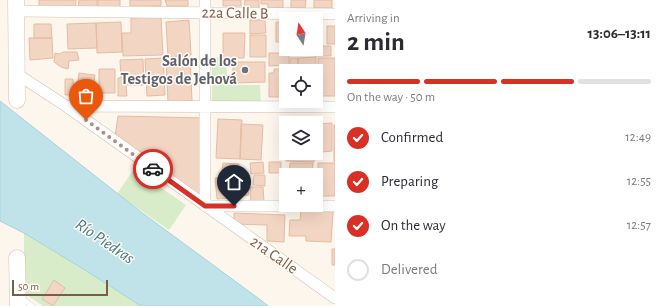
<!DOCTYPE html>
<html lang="en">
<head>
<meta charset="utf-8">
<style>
	:root { --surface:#fff; --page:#f2f2f3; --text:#2b2b33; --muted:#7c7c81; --line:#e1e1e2; --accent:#d93025 }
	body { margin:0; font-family:"Alegreya Sans",sans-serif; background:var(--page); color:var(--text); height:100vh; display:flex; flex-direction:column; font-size:15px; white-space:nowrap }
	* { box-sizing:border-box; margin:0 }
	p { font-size:13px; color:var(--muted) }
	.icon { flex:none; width:22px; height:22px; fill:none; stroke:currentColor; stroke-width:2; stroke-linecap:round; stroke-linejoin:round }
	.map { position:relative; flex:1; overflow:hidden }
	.drawer { display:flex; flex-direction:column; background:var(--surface); width:328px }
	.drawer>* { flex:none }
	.needle { width:26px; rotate:348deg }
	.fabs { position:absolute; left:279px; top:12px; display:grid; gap:8px }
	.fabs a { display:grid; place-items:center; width:44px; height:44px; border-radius:0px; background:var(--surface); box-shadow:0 4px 16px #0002; font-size:20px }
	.scale { position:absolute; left:12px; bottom:10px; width:96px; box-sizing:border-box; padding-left:4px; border:2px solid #7a5c4d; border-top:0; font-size:11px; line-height:14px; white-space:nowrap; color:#7a5c4d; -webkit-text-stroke:3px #fffaf3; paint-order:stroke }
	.pin { position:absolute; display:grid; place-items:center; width:34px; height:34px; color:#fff; margin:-41px -17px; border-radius:50% 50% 50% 0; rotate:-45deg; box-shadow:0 0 4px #0007 }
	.pin .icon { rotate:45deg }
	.courier { position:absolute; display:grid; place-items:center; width:40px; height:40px; margin:-20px; border:3px solid #d93025; border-radius:50%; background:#fff; color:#222; box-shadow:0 1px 5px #0007 }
	.head em { font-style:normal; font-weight:700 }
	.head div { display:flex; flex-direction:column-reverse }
	.head { display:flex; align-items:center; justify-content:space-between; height:68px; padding:0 12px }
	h1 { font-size:26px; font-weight:700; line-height:30px }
	.bar { display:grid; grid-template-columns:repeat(4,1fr); gap:6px 4px; align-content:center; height:48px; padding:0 12px }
	.bar i { height:5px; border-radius:3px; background:var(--line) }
	.bar .active { background:var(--accent) }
	.bar p { grid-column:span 4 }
	ol { padding:0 12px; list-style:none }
	li { display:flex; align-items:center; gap:12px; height:44px }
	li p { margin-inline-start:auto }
	li .icon { padding:4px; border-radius:50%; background:var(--accent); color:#fff; stroke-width:4 }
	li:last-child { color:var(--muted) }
	li i { width:22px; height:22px; border:2px solid var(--line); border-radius:50% }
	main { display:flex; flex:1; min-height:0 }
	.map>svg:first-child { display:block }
	.green { fill:#d8ecc9 }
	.water { fill:#bfe3e8; stroke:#a5d3da }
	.building { fill:#f3d5c3; stroke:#e6bba3 }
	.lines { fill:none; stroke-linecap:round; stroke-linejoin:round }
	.lane-casing { stroke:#d1beb0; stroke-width:6 }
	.street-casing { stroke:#d1beb0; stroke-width:12 }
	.secondary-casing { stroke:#d6c0b0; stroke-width:17 }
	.lane { stroke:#fff; stroke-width:5.5 }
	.street { stroke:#fff; stroke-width:11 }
	.secondary { stroke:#fff; stroke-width:16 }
	.done { stroke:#a89285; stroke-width:4; stroke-dasharray:0 7.2 }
	.route { stroke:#d93025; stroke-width:5 }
	.worship-dot { fill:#6b7280; stroke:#fffaf3; stroke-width:1.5 }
	.labels { text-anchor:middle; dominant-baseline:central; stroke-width:3; stroke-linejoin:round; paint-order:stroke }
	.street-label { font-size:16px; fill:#7a5c4d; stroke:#fffaf3 }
	.worship-label { font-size:16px; font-weight:bold; fill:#5b616d; stroke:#fffaf3; text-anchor:end }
	.water-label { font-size:17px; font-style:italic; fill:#437c86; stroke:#fffaf3 }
</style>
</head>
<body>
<main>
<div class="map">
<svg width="335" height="306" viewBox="0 0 335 306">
	<rect width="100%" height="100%" fill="#fdf6ec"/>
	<path class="green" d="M212,57L226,58L228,85H260L261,105H212Z
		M134,169L186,205L169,230L117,194Z
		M24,233L85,270L141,306H43L24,293Z"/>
	<path class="water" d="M0,101L141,212L262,301L268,306H141L85,270L24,233L0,221Z"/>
	<path class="building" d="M39,0H76L75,11L39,9Z
		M79,0H97V9H78Z
		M98,0H120V8L98,7Z
		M130,0H161V6H130Z
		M165,0H188V6H167Z
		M223,0H241V6H223Z
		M245,0H259V8H244Z
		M261,0H283V8H268V4H261Z
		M291,0H306L305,8H291Z
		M314,0H332V8H314Z
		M161,17L163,55L123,56L122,33H131V18Z
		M189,20L191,55L168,57L166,22Z
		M250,20H265L266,33L250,34Z
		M121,22L122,52L97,53L96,23Z
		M276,22H286V42H276Z
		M96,23L97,48L68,49L67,24Z
		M34,24H51L52,38H34Z
		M316,25H322V44H316Z
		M327,26H335V44H327Z
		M223,33H245L244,58H223Z
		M250,35H266V57H250Z
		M29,38H52L53,58L30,60Z
		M316,46H331V56H315V49H316Z
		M63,52H77L79,60L69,61L68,69L61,67L54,62L55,53L60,54Z
		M269,53H289V65L269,66Z
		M190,57L192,101L168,102L166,59Z
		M316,57V67H298V58Z
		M163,58L165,95L147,96L145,59Z
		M290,58H298V71H290Z
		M318,58H335V96H318Z
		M143,59L144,85H126L127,96H118V78H121L120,60Z
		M233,62H265V82L233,83Z
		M99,69H115V93H99Z
		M274,69H285L286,97H269V73H274Z
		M300,69H315V71H300Z
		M79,73L95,75L93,93L77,91Z
		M65,79H73L74,95H65Z
		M118,116L204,118L202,200L115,137Z
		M218,119L242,120L240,159L216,158Z
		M332,123V151L321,152V139H316V124Z
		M241,124L263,125L261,160L240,159Z
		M334,125H335V162H334Z
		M286,153H314V162L286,161Z
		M263,162L264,173L251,174L250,163Z
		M269,162H281V173H269Z
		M223,163L239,164V171L222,170Z
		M290,163H313L312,175H289Z
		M318,163H335V196H316V181H318Z
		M254,175H265V186L253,185Z
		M238,176L239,198L217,199L215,178Z
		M246,182L249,195L242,196L239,184Z
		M250,187H263L264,202L251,203Z
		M301,210L333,212L331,242L306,241V236H289L290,220H300Z
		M234,213L285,215L284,242L267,241V225L234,224Z
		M332,249H335V265H332Z
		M54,280L65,288L53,306L42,299Z"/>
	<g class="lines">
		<defs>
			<path id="lane" d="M21,298L32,306"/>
			<path id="street" d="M205,0V206H335
				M16,11L335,14
				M17,74L66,106L335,298
				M66,106L335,107"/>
			<path id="secondary" d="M16,0L17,100
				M17,258L18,306"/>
		</defs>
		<use href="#lane" class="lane-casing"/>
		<use href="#street" class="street-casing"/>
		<use href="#secondary" class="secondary-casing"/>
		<use href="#lane" class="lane"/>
		<use href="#street" class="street"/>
		<use href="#secondary" class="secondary"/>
	</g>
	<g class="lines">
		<path class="done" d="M86,120L153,169"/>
		<path class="route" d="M153,169L205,206H234"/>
	</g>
	<circle class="worship-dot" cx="245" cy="70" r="4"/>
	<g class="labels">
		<g class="street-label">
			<text transform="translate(235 13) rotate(1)">22a Calle B</text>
			<text transform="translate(274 255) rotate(35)">21a Calle</text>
		</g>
		<g class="worship-label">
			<text x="237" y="61">Salón de los<tspan x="237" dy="18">Testigos de Jehová</tspan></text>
		</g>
		<g class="water-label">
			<text transform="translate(105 241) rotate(34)">Río Piedras</text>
		</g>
	</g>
</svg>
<div class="fabs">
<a><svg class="needle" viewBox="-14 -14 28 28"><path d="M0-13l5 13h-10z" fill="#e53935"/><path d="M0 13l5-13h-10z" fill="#7c7c81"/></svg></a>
<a><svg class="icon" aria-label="locate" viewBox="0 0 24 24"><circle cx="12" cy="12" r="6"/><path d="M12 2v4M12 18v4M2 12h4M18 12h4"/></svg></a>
<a><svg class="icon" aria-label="layers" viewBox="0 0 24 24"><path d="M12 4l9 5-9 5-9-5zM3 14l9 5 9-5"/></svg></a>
<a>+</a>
</div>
<div class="scale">50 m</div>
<div class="pin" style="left:86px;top:120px;background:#ea580c"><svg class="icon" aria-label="bag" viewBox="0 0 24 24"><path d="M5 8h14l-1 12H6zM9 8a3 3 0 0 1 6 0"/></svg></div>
<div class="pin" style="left:234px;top:206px;background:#1f2937"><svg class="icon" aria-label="home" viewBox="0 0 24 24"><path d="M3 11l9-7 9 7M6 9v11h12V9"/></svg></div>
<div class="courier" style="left:153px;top:169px"><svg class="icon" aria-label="car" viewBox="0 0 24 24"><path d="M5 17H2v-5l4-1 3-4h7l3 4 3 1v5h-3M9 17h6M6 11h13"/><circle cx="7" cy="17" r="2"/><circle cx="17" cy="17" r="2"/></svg></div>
</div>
<section class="drawer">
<div class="head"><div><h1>2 min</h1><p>Arriving in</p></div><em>13:06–13:11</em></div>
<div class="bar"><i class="active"></i><i class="active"></i><i class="active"></i><i></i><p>On the way · 50 m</p></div>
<ol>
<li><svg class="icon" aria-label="check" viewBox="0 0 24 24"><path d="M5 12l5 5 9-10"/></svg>Confirmed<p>12:49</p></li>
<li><svg class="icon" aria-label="check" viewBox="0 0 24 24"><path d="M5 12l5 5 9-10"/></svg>Preparing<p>12:55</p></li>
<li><svg class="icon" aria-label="check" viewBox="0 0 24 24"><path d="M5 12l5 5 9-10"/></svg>On the way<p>12:57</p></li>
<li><i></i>Delivered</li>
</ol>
</section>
</main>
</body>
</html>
